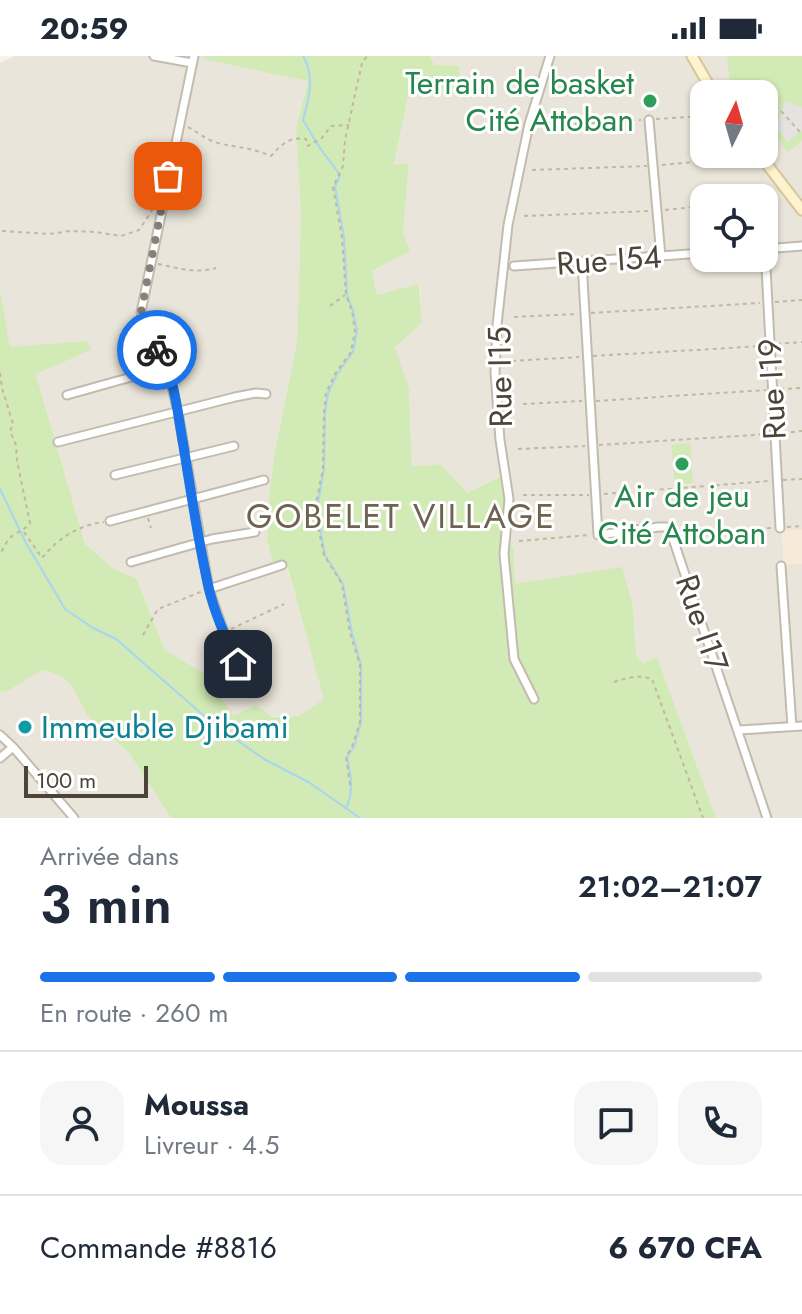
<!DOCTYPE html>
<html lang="fr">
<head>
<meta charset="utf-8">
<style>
	:root { --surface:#fff; --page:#f6f6f7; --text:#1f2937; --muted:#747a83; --line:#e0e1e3; --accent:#1a73e8 }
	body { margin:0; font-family:Jost,sans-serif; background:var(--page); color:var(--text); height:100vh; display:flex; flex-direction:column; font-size:30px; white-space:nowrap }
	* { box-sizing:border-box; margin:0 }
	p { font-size:26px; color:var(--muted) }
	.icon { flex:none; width:44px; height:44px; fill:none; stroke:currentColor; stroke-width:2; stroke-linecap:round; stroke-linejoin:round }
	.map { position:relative; height:762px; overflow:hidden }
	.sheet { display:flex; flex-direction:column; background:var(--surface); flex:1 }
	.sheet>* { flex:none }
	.needle { width:52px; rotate:5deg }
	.fabs { position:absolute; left:690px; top:24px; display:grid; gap:16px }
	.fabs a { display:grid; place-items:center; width:88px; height:88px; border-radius:16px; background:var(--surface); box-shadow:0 2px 6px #0004; font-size:40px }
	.scale { position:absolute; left:24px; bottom:20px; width:124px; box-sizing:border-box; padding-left:8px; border:4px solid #4b4439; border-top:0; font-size:22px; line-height:28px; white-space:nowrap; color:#4b4439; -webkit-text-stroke:6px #fff; paint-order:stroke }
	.pin { position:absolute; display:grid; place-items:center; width:68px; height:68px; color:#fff; margin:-34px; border-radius:16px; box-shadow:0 4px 12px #0006 }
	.courier { position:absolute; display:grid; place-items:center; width:80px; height:80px; margin:-40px; border:6px solid #1a73e8; border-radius:50%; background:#fff; color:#222; box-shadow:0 2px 10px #0007 }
	.headline em { font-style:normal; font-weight:600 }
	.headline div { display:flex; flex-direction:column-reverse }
	.headline { display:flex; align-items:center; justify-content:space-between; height:136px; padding:0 40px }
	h1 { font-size:52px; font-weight:600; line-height:60px }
	.bar { display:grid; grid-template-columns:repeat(4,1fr); gap:12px 8px; align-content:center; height:96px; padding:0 40px }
	.bar i { height:10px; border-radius:6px; background:var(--line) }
	.bar .active { background:var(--accent) }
	.bar p { grid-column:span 4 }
	.line { display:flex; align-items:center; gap:20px; padding:0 40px; border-top:2px solid var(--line) }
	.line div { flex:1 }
	.round { display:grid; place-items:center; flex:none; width:84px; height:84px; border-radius:24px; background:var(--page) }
	.status { display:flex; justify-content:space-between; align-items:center; height:56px; padding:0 40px; background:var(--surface); direction:ltr }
	.status svg { height:22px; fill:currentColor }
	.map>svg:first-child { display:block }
	.residential { fill:#eae5da; fill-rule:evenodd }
	.commercial { fill:#f7ead8 }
	.green { fill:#d2eab5 }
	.parking { fill:#e5e3e0 }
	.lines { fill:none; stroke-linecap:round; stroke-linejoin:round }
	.stream { stroke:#a9d4f2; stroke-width:2 }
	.street-casing { stroke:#c2bbae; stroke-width:11 }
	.secondary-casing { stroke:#d6c79b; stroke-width:13 }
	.path { stroke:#c4b79f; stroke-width:2; stroke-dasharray:4 4; stroke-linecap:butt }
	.street { stroke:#fff; stroke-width:7 }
	.secondary { stroke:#fff3cd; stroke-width:9 }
	.done { stroke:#878178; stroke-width:8; stroke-dasharray:0 14.4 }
	.route { stroke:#1a73e8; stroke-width:10 }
	.leisure-dot { fill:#2e9e5b; stroke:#fff; stroke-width:3 }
	.culture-dot { fill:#0f9aa8; stroke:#fff; stroke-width:3 }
	.labels { text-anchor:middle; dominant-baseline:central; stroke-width:6; stroke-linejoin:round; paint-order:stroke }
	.leisure-label { font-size:32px; fill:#27864d; stroke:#fff; text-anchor:end }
	.street-label { font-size:32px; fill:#4b4439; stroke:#fff }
	.culture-label { font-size:32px; fill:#0d838f; stroke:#fff; text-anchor:start }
	.neighbourhood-label { font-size:34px; letter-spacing:2px; fill:#6e6250; stroke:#fff }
</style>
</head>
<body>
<div class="status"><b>20:59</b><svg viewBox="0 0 49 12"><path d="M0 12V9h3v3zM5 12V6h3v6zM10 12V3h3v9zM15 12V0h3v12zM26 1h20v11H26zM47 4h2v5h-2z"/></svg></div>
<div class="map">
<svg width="802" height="762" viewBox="0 0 802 762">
	<rect width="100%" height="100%" fill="#f6f3ec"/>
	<path class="residential" d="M15,0H204V3L308,24L296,72L301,160L297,287L275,394L269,439L267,483L273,506L285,505L325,643L299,660H234L206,620L165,594L136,522L114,513L85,488L36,318L90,294L86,285L10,292L0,234V7Z
		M430,0H802V762H716L657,601L643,607L636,599L633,551L515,528L514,492L503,488V418L468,437L440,408L412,412L409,333L394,291L422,267L420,229L377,239L372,215L410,195L403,176L409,107L394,110L409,36L459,31L433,9ZM704,38H764V98H704ZM704,142H764V202H704Z
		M42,614L59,619L71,629L87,659L129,697L171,762H0V636L8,635Z"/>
	<path class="commercial" d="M781,474H802V508L784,509Z"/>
	<path class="green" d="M204,0H430L434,9L459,10V31L409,36L394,109L409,107L403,176L410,195L372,215L377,239L419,228L422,267L395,291L409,333L412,411L440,408L468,437L504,418L503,487L514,492L515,528L622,511L633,551L636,599L643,607L657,601L716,762H171L129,697L87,659L71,629L59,619L42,614L8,635L0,636V234L10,291L87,285L91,294L36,318L85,488L114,513L136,522L165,594L206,619L234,660L256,649L272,661L299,660L324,643L286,506H273L267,483L269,439L275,394L297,287L301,160L296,72L308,25L203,3Z
		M727,0H802V85L788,96L764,66V38H734L731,35Z
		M690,387L693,427L675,429L671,389Z"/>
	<path class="parking" d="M785,45L802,51V74L788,86L776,71Z"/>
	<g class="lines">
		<path class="stream" d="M303,0C315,19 309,43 303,64L320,92L340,119L335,131L344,181L347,239L353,255L357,275L353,296L337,318L328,337L325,357L324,413L318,447L319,465L325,499L343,528L352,577L361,609V666L354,691L347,701C351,719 354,736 346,752
			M0,433L26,487L65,553L93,572L116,583L211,666L264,703L310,727L360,762"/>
		<defs>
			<path id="street" d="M154,0L192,7
				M194,0L141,256L147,278L163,300L167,311L178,356L209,533L224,576L238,608
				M649,64L661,201
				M764,193L802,190
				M765,193L780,472
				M582,206L598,479L659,471H666L670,474L767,762
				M514,210L704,197
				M67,339L167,311
				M58,386L235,341L256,337L266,338
				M115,419L234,390
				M110,465L264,424
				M131,506L212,483L255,476
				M781,510L792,671
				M209,533L282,509
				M534,643L514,603L504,498L509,443L500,384L495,316L497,269L508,169L529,68L550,0
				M739,674L802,670
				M0,679L13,691L74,762
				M0,702L13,691"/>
			<path id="secondary" d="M692,0L714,38
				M759,98L802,154"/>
		</defs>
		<use href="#street" class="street-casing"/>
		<use href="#secondary" class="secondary-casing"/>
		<path class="path" d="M766,50L781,55L800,76
			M772,51L775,42
			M656,63L702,60
			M543,70L641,64
			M188,71C198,76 206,84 218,87C238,92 250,91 271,100C281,89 289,80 306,83L308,90L322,82L331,70L349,69
			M662,109L725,103
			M532,114L647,110
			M764,145L772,144
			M665,154L704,150
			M524,160L650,155
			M2,175L49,178L70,175L96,176L121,180L139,174L155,150
			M158,208C178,212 196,218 216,212
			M775,246L802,244
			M330,250L345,239
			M591,257L760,247
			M514,261L577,258
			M777,288L802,286
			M593,300L763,290
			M512,305L579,301
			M0,317L2,332L13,368L10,375L16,389L17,405L30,467C24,474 22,474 15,478C8,482 4,491 0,498
			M780,333L802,332
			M596,345L766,334
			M523,348L582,345
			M783,377L802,375
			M599,389L768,378
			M518,393L585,390
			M783,424L802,423
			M604,438L769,425
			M523,439H589
			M148,462L151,472
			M787,471L802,470
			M24,476L42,502C58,482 79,469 104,466
			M679,477L773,472
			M519,485L589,479
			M231,573L284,548
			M143,579L158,553L203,535
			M614,626C627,622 639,618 652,623L703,762
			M350,729L346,701L352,691L360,666V609L350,577L342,528L324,499L317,465L316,447L323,413L324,357L326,337L335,318L351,296L355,275L352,255L346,239L342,181L333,131L343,110L345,84L362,7L367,0"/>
		<use href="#street" class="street"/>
		<use href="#secondary" class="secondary"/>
	</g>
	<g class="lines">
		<path class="done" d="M157,294L147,278L141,256L168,120"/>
		<path class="route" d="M157,294C174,313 178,361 183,387C191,436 198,485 209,533C215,559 227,584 238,608"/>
	</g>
	<g class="leisure-dot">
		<circle cx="650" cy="45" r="8"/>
		<circle cx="682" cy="408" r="8"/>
	</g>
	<circle class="culture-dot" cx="25" cy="671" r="8"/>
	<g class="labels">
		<g class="leisure-label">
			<text x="634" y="27">Terrain de basket<tspan x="634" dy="37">Cité Attoban</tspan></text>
			<text x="682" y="440" text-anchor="middle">Air de jeu<tspan x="682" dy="37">Cité Attoban</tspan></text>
		</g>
		<g class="street-label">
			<text transform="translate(609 204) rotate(-4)">Rue I54</text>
			<text transform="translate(500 321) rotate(-91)">Rue I15</text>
			<text transform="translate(772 333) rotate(-93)">Rue I19</text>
			<text transform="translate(702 567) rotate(71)">Rue I17</text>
		</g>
		<g class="culture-label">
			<text x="41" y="671">Immeuble Djibami</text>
		</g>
		<g class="neighbourhood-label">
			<text x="401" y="460">GOBELET VILLAGE</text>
		</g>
	</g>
</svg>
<div class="fabs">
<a><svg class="needle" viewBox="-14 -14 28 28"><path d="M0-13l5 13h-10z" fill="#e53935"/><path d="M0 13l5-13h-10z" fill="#747a83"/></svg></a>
<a><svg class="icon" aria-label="locate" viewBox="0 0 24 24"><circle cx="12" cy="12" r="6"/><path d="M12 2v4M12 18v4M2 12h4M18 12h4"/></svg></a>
</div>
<div class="scale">100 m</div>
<div class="pin" style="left:168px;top:120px;background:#ea580c"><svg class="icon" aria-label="bag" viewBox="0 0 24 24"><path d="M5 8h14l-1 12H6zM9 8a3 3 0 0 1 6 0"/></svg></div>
<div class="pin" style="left:238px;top:608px;background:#1f2937"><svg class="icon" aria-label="home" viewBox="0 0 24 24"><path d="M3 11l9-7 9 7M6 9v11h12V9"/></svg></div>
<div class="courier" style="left:157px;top:294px"><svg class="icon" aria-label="bike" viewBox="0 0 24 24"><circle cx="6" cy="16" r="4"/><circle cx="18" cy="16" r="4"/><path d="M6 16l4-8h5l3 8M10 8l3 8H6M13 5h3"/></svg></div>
</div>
<section class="sheet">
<div class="headline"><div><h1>3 min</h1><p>Arrivée dans</p></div><em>21:02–21:07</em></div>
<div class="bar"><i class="active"></i><i class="active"></i><i class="active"></i><i></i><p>En route · 260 m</p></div>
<div class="line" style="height:144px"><a class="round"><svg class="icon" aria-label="person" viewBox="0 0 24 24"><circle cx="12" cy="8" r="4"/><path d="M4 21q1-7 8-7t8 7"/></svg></a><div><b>Moussa</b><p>Livreur · 4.5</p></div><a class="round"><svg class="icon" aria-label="chat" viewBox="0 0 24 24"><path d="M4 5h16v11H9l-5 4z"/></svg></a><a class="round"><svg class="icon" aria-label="phone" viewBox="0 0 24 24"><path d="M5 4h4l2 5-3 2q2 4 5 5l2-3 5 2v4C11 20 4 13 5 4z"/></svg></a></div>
<div class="line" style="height:104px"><div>Commande #8816</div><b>6 670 CFA</b></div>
</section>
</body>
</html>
